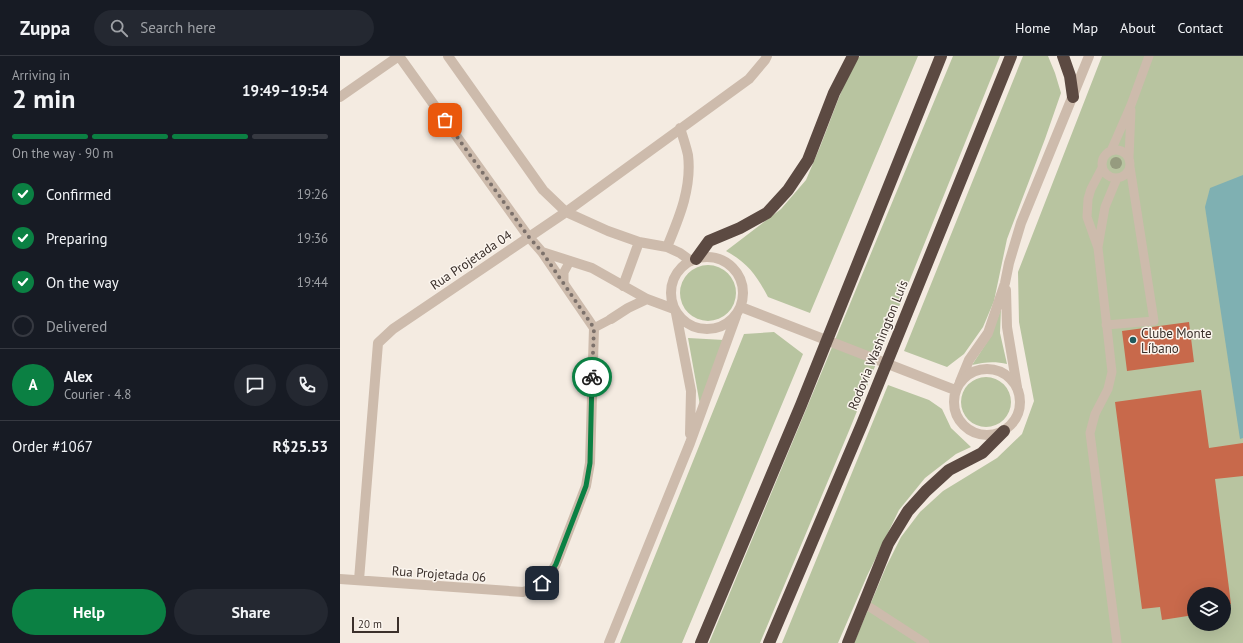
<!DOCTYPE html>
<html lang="en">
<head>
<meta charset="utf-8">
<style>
	:root { --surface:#171b24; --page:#242831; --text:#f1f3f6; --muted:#9ea1a6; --line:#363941; --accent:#0b8043 }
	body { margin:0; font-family:"PT Sans",sans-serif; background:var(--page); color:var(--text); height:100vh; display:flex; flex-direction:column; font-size:15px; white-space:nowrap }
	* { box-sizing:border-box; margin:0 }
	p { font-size:13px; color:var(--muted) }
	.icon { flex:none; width:22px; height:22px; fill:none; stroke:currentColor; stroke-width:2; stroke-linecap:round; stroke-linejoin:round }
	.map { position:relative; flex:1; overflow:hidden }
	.drawer { display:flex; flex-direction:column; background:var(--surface); width:340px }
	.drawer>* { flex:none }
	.tools { position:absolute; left:847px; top:531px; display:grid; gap:8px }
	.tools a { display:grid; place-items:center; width:44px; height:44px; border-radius:50%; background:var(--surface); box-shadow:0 4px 16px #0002; font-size:20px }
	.scale { position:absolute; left:12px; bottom:10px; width:47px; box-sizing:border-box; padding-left:4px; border:2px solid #3b302b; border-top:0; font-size:11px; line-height:14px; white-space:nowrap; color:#3b302b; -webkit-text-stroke:3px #fbf5ee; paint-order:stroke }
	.pin { position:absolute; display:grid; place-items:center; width:34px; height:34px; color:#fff; margin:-17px; border-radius:8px; box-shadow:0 2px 6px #0006 }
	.courier { position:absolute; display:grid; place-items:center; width:40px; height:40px; margin:-20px; border:3px solid #0b8043; border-radius:50%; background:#fff; color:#222; box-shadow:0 1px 5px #0007 }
	.overview em { font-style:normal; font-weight:700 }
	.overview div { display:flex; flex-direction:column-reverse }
	.overview { display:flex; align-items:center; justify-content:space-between; height:68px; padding:0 12px }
	h1 { font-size:26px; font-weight:700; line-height:30px }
	.bar { display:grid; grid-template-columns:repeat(4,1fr); gap:6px 4px; align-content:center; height:48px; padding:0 12px }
	.bar i { height:5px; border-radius:3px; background:var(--line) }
	.bar .current { background:var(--accent) }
	.bar p { grid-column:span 4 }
	.line { display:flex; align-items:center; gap:10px; padding:0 12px; border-top:1px solid var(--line) }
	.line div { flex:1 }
	.round { display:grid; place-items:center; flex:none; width:42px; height:42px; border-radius:21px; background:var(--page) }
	ol { padding:0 12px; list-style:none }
	li { display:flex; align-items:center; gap:12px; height:44px }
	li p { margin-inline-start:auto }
	li .icon { padding:4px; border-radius:50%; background:var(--accent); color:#fff; stroke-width:4 }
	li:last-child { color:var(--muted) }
	li i { width:22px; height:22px; border:2px solid var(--line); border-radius:50% }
	.cta { display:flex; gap:8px; margin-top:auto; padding:8px 12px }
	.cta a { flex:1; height:46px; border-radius:24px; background:var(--accent); color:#fff; font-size:16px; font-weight:700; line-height:46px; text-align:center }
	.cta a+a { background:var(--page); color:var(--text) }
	header { display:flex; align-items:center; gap:24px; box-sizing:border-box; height:56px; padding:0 20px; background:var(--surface); border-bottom:1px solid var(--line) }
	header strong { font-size:19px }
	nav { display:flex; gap:22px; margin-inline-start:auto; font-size:14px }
	.search { width:280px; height:36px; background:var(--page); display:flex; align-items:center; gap:10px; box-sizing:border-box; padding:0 14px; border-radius:22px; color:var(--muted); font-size:15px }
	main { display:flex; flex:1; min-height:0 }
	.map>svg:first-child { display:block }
	.green { fill:#b8c4a0; fill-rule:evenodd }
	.water { fill:#7fb0b2 }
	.building { fill:#c8694b }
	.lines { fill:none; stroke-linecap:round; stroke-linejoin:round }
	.service { stroke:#cdbbac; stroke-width:9 }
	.minor { stroke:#cdbbac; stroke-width:10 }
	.tertiary { stroke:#cdbbac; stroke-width:10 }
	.motorway { stroke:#5c4a42; stroke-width:12 }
	.tree { fill:#969b7f }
	.done { stroke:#7c716b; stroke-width:4; stroke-dasharray:0 7.2 }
	.route { stroke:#0b8043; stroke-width:5 }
	.poi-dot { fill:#1f5a5e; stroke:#fbf5ee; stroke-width:1.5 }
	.labels { text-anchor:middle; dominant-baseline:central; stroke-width:3; stroke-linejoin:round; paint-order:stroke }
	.street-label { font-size:13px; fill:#3b302b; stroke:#fbf5ee }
	.poi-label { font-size:13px; fill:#3b302b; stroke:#fbf5ee; text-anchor:start }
</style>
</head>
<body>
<header>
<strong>Zuppa</strong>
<div class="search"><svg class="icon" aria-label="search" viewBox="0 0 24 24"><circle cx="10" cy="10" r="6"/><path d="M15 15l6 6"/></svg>Search here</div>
<nav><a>Home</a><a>Map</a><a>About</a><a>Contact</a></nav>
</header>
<main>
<section class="drawer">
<div class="overview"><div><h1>2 min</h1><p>Arriving in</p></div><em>19:49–19:54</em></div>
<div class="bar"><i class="current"></i><i class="current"></i><i class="current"></i><i></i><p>On the way · 90 m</p></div>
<ol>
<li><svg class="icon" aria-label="check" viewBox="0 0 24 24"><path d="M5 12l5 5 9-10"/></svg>Confirmed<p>19:26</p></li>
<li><svg class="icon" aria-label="check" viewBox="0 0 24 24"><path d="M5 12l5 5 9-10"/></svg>Preparing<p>19:36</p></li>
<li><svg class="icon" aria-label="check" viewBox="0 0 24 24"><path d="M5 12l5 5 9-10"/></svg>On the way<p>19:44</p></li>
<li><i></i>Delivered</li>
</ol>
<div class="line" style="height:72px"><b class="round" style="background:var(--accent);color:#fff">A</b><div><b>Alex</b><p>Courier · 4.8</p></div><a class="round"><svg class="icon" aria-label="chat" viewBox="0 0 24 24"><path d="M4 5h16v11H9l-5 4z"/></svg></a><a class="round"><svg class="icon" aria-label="phone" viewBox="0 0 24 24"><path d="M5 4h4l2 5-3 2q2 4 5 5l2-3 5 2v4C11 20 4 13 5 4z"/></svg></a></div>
<div class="line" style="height:52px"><div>Order #1067</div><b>R$25.53</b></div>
<div class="cta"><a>Help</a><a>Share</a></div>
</section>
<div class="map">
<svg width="903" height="587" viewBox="0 0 903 587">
	<rect width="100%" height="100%" fill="#f4ebe1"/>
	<path class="green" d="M520,0H578L470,257L428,241C416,219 409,208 386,195L441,153L466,124L480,91L498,44L512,10Z
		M613,0H660L511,370L420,587H369Z
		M683,0H708L715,17L721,37L705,83L667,183L654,245L643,271L624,298L607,311L564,295Z
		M762,0H903V587H514L546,511L561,481L580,456L603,435L657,402L682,378L694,345L679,266L678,216ZM854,538H884V568H854Z
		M340 237a28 28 0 1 1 56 0a28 28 0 1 1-56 0Z
		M661,253L660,277L667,308C655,305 644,306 632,309L651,280Z
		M434,276L463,298L342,587H280L404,278Z
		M348,282L384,284L360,349Z
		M621 346a25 25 0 1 1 50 0a25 25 0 1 1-50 0Z
		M548,329L589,344L602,353L611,372L631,391L616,398L585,422L559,454L527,520L498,587H442Z"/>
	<path class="water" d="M903,119V382L900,383L865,151L870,132Z"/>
	<path class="building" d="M849,266L854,306L787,315L782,275Z
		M861,334L869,392L903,387V420L875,423L891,548H884V538H854V559L822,564L820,551L802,553L775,346Z"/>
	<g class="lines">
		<path class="service" d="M762 108a14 14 0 1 1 28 0a14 14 0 1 1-28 0Z
			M771,95L791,49L809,0
			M789,102L791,54
			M762,112L751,133L748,143L747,161L758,192L772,316L768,333L755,358L750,377L777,587
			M758,191L765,151L777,122
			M224,228V216L230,205
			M766,269L814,265L790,111
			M254,272L271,263
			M525,548L585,587"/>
		<path class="minor" d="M108,0L203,134L226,156L268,175L299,186L327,191L340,197L351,205
			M0,41L59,0L188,180L202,196L252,212L307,243L334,253
			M327,191C339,162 352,132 348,99C346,90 343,81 340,72
			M283,230L299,186
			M666,234L667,271L677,331
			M271,263L288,252L307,243
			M620,326L629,304L648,277L665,227L669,207L681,167L749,0
			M0,523L183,536L196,532L208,522L216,508L246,430L250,407L254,272L202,196
			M19,524L38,287L53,273L226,156L409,23L425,4L427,0"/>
		<path class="tertiary" d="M331 237a36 36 0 1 1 72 0a36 36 0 1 1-72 0Z
			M401,251L615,334
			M336,257L351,335L350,378
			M614 346a33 33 0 1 1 66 0a33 33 0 1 1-66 0Z
			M269,587L350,387L396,260"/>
		<path class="motorway" d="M723,0L730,20L733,41
			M356,203L369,185L400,172L427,157L448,134L468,104L494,37L513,0
			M361,587L461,349L601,0
			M429,587L522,368L671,0
			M508,587L548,488L568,455L586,435L609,414L642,397L664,375"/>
	</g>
	<circle class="tree" cx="776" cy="107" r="6"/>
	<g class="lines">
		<path class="done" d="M105,64L188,180L202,196L254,272L252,321"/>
		<path class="route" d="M202,527L208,522L216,508L246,430L250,407L252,321"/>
	</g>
	<circle class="poi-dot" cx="793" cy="284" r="4"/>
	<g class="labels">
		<g class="street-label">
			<text transform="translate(131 204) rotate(-34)">Rua Projetada 04</text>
			<text transform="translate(538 289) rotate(-68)">Rodovia Washington Luís</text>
			<text transform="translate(99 518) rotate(4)">Rua Projetada 06</text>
		</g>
		<g class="poi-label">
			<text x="801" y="277">Clube Monte<tspan x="801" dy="15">Líbano</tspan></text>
		</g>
	</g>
</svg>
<div class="tools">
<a><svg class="icon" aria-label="layers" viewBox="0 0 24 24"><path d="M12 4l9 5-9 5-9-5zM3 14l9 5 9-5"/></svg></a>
</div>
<div class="scale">20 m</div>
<div class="pin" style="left:105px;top:64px;background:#ea580c"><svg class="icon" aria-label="bag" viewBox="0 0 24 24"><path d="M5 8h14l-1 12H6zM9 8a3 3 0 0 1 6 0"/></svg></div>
<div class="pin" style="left:202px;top:527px;background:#1f2937"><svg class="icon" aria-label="home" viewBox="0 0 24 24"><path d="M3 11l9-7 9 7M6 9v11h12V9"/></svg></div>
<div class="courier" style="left:252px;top:321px"><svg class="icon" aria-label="bike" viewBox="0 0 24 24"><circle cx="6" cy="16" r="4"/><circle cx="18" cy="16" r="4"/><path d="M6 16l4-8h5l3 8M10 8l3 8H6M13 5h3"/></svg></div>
</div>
</main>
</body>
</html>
